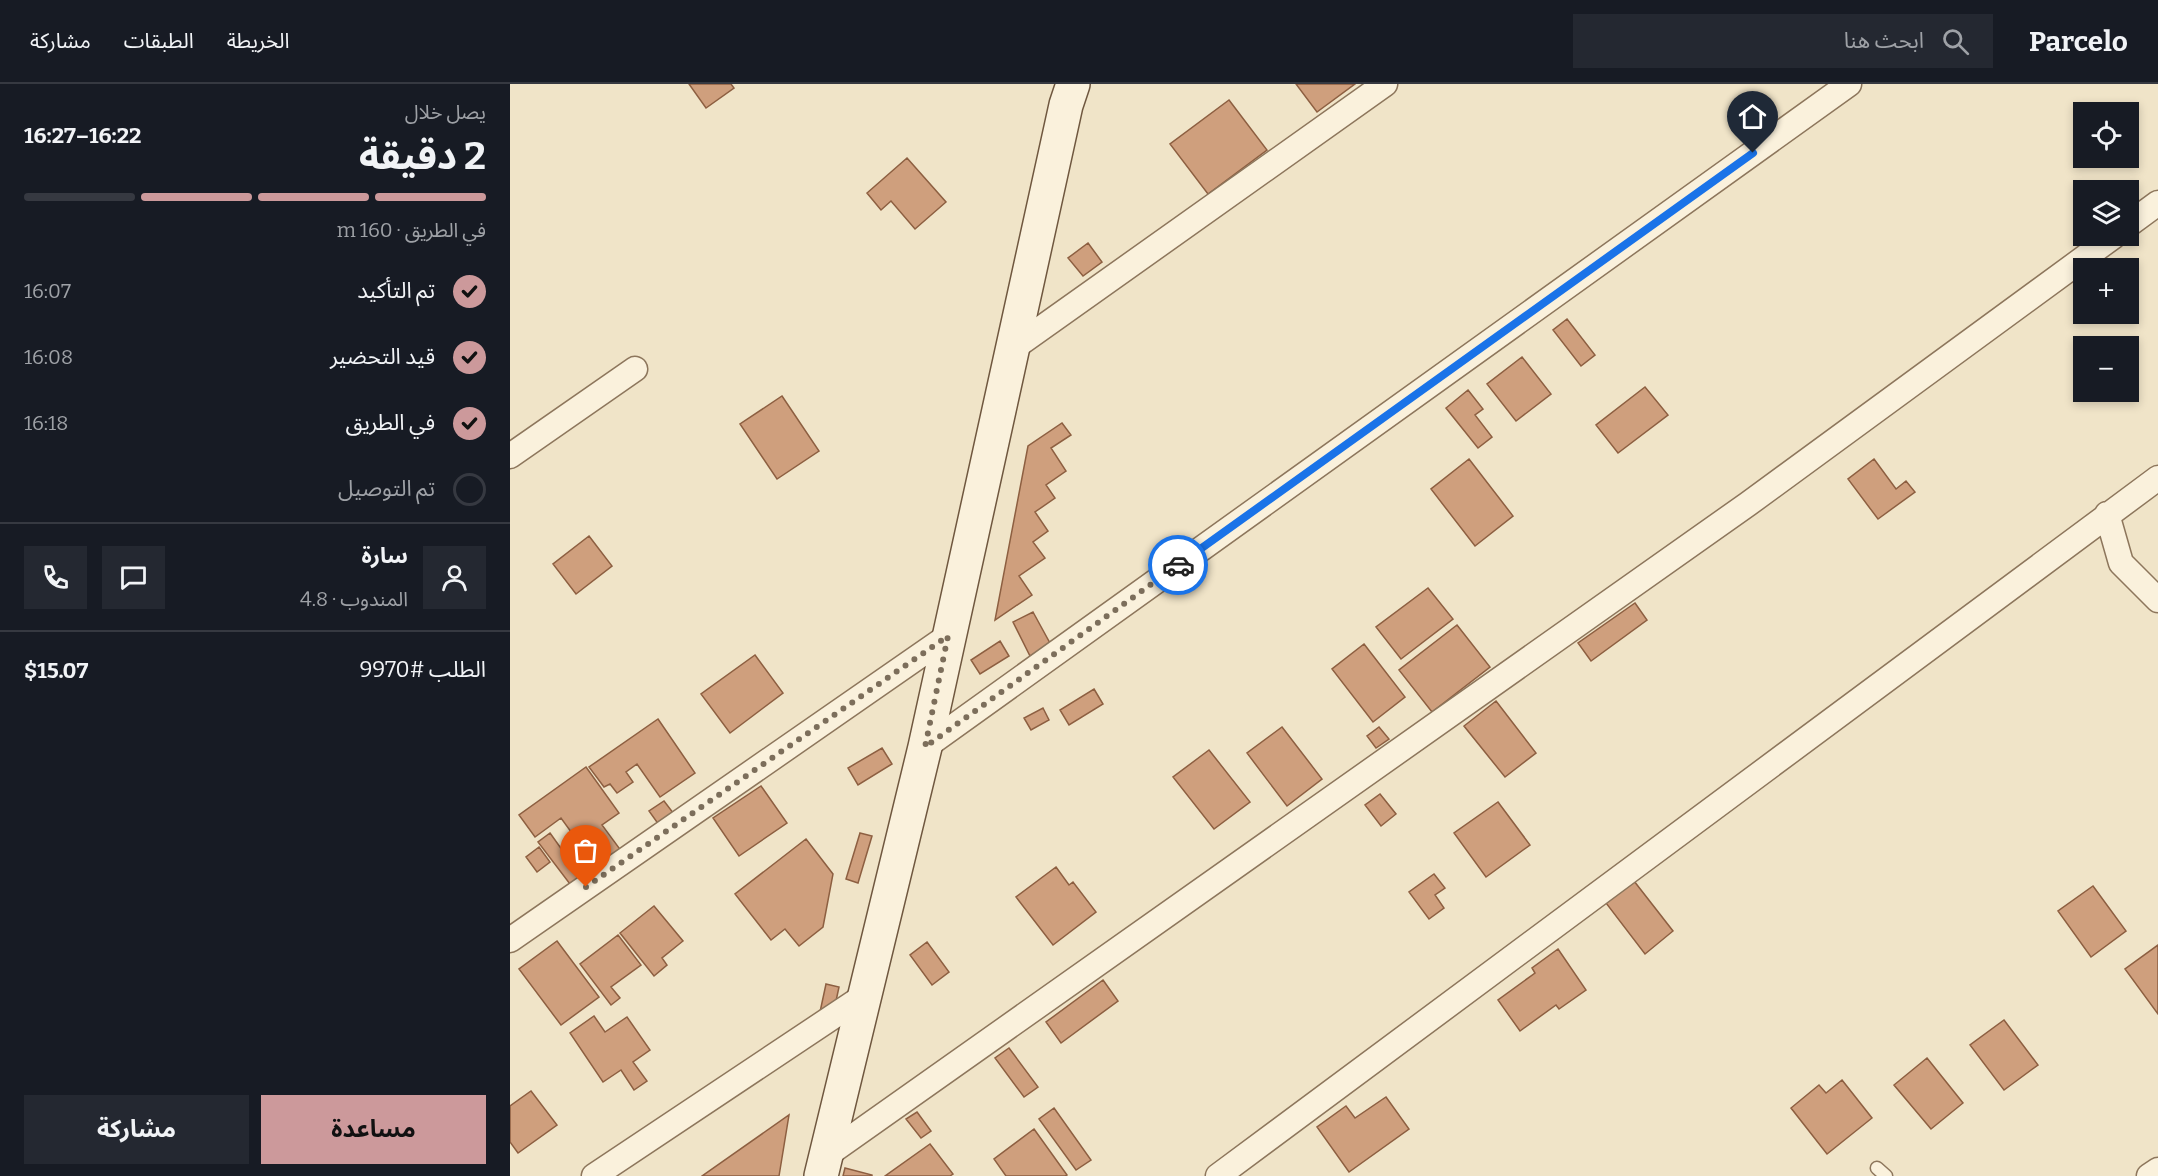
<!DOCTYPE html>
<html lang="ar">
<head>
<meta charset="utf-8">
<style>
	:root { --surface:#171b24; --page:#242831; --text:#f1f3f6; --muted:#9ea1a6; --line:#363941; --accent:#cc999b }
	body { margin:0; font-family:Bitter,"Noto Sans Arabic",serif; background:var(--page); color:var(--text); direction:rtl; height:100vh; display:flex; flex-direction:column; font-size:22px; white-space:nowrap }
	* { box-sizing:border-box; margin:0 }
	p { font-size:20px; color:var(--muted) }
	.icon { flex:none; width:33px; height:33px; fill:none; stroke:currentColor; stroke-width:2; stroke-linecap:round; stroke-linejoin:round }
	.map { position:relative; flex:1; overflow:hidden; direction:ltr }
	.drawer { display:flex; flex-direction:column; background:var(--surface); width:510px }
	.drawer>* { flex:none }
	.buttons { position:absolute; left:1563px; top:18px; display:grid; gap:12px }
	.buttons a { display:grid; place-items:center; width:66px; height:66px; border-radius:0px; background:var(--surface); box-shadow:0 3px 9px #0003; font-size:30px }
	.pin { position:absolute; display:grid; place-items:center; width:51px; height:51px; color:#fff; margin:-62px -26px; border-radius:50% 50% 50% 0; rotate:-45deg; box-shadow:0 0 6px #0007 }
	.pin .icon { rotate:45deg }
	.courier { position:absolute; display:grid; place-items:center; width:60px; height:60px; margin:-30px; border:4px solid #1a73e8; border-radius:50%; background:#fff; color:#222; box-shadow:0 2px 8px #0007 }
	.head em { font-style:normal; font-weight:700 }
	.head div { display:flex; flex-direction:column-reverse }
	.head { display:flex; align-items:center; justify-content:space-between; height:102px; padding:0 24px }
	h1 { font-size:39px; font-weight:700; line-height:45px }
	.bar { display:grid; grid-template-columns:repeat(4,1fr); gap:9px 6px; align-content:center; height:72px; padding:0 24px }
	.bar i { height:8px; border-radius:4px; background:var(--line) }
	.bar .on { background:var(--accent) }
	.bar p { grid-column:span 4 }
	.line { display:flex; align-items:center; gap:15px; padding:0 24px; border-top:2px solid var(--line) }
	.line div { flex:1 }
	.round { display:grid; place-items:center; flex:none; width:63px; height:63px; border-radius:0px; background:var(--page) }
	ol { padding:0 24px; list-style:none }
	li { display:flex; align-items:center; gap:18px; height:66px }
	li p { margin-inline-start:auto }
	li .icon { padding:6px; border-radius:50%; background:var(--accent); color:#111; stroke-width:4 }
	li:last-child { color:var(--muted) }
	li i { width:33px; height:33px; border:3px solid var(--line); border-radius:50% }
	.primary-button { display:flex; gap:12px; margin-top:auto; padding:12px 24px }
	.primary-button a { flex:1; height:69px; border-radius:0px; background:var(--accent); color:#111; font-size:24px; font-weight:700; line-height:69px; text-align:center }
	.primary-button a+a { background:var(--page); color:var(--text) }
	header { display:flex; align-items:center; gap:36px; box-sizing:border-box; height:84px; padding:0 30px; background:var(--surface); border-bottom:2px solid var(--line) }
	header strong { font-size:28px }
	nav { display:flex; gap:33px; margin-inline-start:auto; font-size:21px }
	.search { width:420px; height:54px; background:var(--page); display:flex; align-items:center; gap:15px; box-sizing:border-box; padding:0 21px; border-radius:0px; color:var(--muted); font-size:22px }
	main { display:flex; flex:1; min-height:0 }
	.map>svg:first-child { display:block }
	.building { fill:#cf9f7d; stroke:#8d5f41; stroke-width:1.5 }
	.lines { fill:none; stroke-linecap:round; stroke-linejoin:round }
	.lane-casing { stroke:#8d765c; stroke-width:15 }
	.street-casing { stroke:#8d765c; stroke-width:27 }
	.secondary-casing { stroke:#6f573f; stroke-width:36 }
	.lane { stroke:#faf1dc; stroke-width:12 }
	.street { stroke:#faf1dc; stroke-width:24 }
	.secondary { stroke:#faf1dc; stroke-width:33 }
	.done { stroke:#7c6e5b; stroke-width:6; stroke-dasharray:0 10.8 }
	.route { stroke:#1a73e8; stroke-width:8 }
</style>
</head>
<body>
<header>
<strong>Parcelo</strong>
<div class="search"><svg class="icon" aria-label="search" viewBox="0 0 24 24"><circle cx="10" cy="10" r="6"/><path d="M15 15l6 6"/></svg>ابحث هنا</div>
<nav><a>الخريطة</a><a>الطبقات</a><a>مشاركة</a></nav>
</header>
<main>
<div class="map">
<svg width="1648" height="1092" viewBox="0 0 1648 1092">
	<rect width="100%" height="100%" fill="#f0e4c8"/>
	<path class="building" d="M179,0H221L224,4L196,24Z
		M786,0H845L807,28Z
		M719,16L757,66L698,110L660,60Z
		M397,74L436,118L405,145L381,117L371,126L357,109Z
		M578,159L592,178L573,192L558,174Z
		M1057,235L1085,271L1071,282L1043,246Z
		M1012,273L1041,310L1006,337L977,300Z
		M1135,303L1158,331L1108,369L1086,341Z
		M958,306L973,325L965,331L982,353L968,364L936,324Z
		M272,312L309,367L267,395L230,340Z
		M552,339L561,351L541,364L556,387L536,401L545,414L525,428L538,447L523,458L535,474L509,492L522,511L485,536L518,362Z
		M959,375L1003,432L965,462L921,405Z
		M1364,375L1386,405L1396,397L1405,408L1368,435L1338,395Z
		M79,452L102,482L66,510L43,480Z
		M918,504L943,535L891,575L866,543Z
		M1125,519L1137,536L1081,577L1068,559Z
		M523,528L541,561L520,572L503,538Z
		M947,541L980,583L922,628L889,586Z
		M490,557L499,572L470,590L461,576Z
		M854,560L895,613L863,638L822,585Z
		M245,571L273,609L220,649L191,610Z
		M584,605L593,620L559,641L550,626Z
		M986,617L1026,669L995,693L954,642Z
		M533,624L539,636L521,646L514,634Z
		M148,635L185,689L150,713L127,680L116,688L123,698L107,709L100,700L94,703L79,683Z
		M772,643L812,695L777,722L737,669Z
		M869,643L879,655L866,664L857,652Z
		M372,664L382,680L348,701L338,684Z
		M699,666L740,718L704,745L663,693Z
		M76,683L109,729L92,741L112,768L88,785L51,734L25,753L9,731Z
		M251,702L277,739L229,772L203,734Z
		M870,710L886,730L871,742L855,721Z
		M154,717L164,730L149,741L139,727Z
		M988,718L1020,761L976,793L944,749Z
		M40,749L60,777L66,773L80,792L63,804L28,758Z
		M350,749L362,752L348,799L336,795Z
		M296,755L323,790L313,843L289,862L275,845L261,856L225,810Z
		M29,763L40,778L27,788L16,773Z
		M546,783L559,801L563,798L586,828L543,861L506,813Z
		M924,790L935,804L925,811L934,824L919,835L899,808Z
		M1124,797L1163,847L1135,870L1096,819Z
		M1583,802L1616,847L1581,873L1548,827Z
		M144,822L173,857L152,874L157,881L144,892L110,849Z
		M108,851L131,881L101,903L110,914L101,921L70,880Z
		M47,857L89,913L51,941L9,885Z
		M417,858L439,888L422,901L400,871Z
		M1648,861V930L1615,885Z
		M1048,865L1076,906L1049,925L1046,921L1010,947L988,916L1025,889L1022,884Z
		M593,896L608,917L551,959L536,938Z
		M316,900L329,903L323,931L310,928Z
		M84,932L95,948L117,933L140,966L123,978L137,997L124,1006L111,986L93,998L60,949Z
		M1494,936L1528,981L1494,1006L1460,961Z
		M499,964L528,1003L514,1013L485,974Z
		M1417,974L1453,1019L1421,1045L1384,1001Z
		M1332,996L1362,1034L1317,1070L1281,1024L1309,1001L1316,1009Z
		M21,1007L47,1041L8,1069L0,1058V1022Z
		M876,1013L899,1045L839,1088L807,1043L836,1022L845,1034Z
		M544,1024L581,1076L566,1086L529,1035Z
		M407,1028L421,1047L411,1054L396,1035Z
		M279,1031L269,1092H192Z
		M524,1045L557,1091L555,1092H496L484,1075Z
		M420,1060L443,1090L440,1092H375Z
		M335,1084L362,1091V1092H333Z"/>
	<g class="lines">
		<defs>
			<path id="lane" d="M1367,1084L1376,1092"/>
			<path id="street" d="M1618,141L1648,119
				M502,265L875,0
				M0,372L125,285
				M1597,430L1611,479L1648,516
				M415,663L1339,0
				M0,856L438,552
				M314,1073L1238,420L1604,152
				M84,1092L354,912
				M708,1092L1648,394
				M1639,1092L1648,1086"/>
			<path id="secondary" d="M311,1092L415,663L556,21L563,0"/>
		</defs>
		<use href="#lane" class="lane-casing"/>
		<use href="#street" class="street-casing"/>
		<use href="#secondary" class="secondary-casing"/>
		<use href="#lane" class="lane"/>
		<use href="#street" class="street"/>
		<use href="#secondary" class="secondary"/>
	</g>
	<g class="lines">
		<path class="done" d="M76,803L438,552L415,663L668,481"/>
		<path class="route" d="M668,481L1243,69"/>
	</g>
</svg>
<div class="buttons">
<a><svg class="icon" aria-label="locate" viewBox="0 0 24 24"><circle cx="12" cy="12" r="6"/><path d="M12 2v4M12 18v4M2 12h4M18 12h4"/></svg></a>
<a><svg class="icon" aria-label="layers" viewBox="0 0 24 24"><path d="M12 4l9 5-9 5-9-5zM3 14l9 5 9-5"/></svg></a>
<a>+</a>
<a>−</a>
</div>
<div class="pin" style="left:76px;top:803px;background:#ea580c"><svg class="icon" aria-label="bag" viewBox="0 0 24 24"><path d="M5 8h14l-1 12H6zM9 8a3 3 0 0 1 6 0"/></svg></div>
<div class="pin" style="left:1243px;top:69px;background:#1f2937"><svg class="icon" aria-label="home" viewBox="0 0 24 24"><path d="M3 11l9-7 9 7M6 9v11h12V9"/></svg></div>
<div class="courier" style="left:668px;top:481px"><svg class="icon" aria-label="car" viewBox="0 0 24 24"><path d="M5 17H2v-5l4-1 3-4h7l3 4 3 1v5h-3M9 17h6M6 11h13"/><circle cx="7" cy="17" r="2"/><circle cx="17" cy="17" r="2"/></svg></div>
</div>
<section class="drawer">
<div class="head"><div><h1>2 دقيقة</h1><p>يصل خلال</p></div><em>16:22–16:27</em></div>
<div class="bar"><i class="on"></i><i class="on"></i><i class="on"></i><i></i><p>في الطريق · 160 m</p></div>
<ol>
<li><svg class="icon" aria-label="check" viewBox="0 0 24 24"><path d="M5 12l5 5 9-10"/></svg>تم التأكيد<p>16:07</p></li>
<li><svg class="icon" aria-label="check" viewBox="0 0 24 24"><path d="M5 12l5 5 9-10"/></svg>قيد التحضير<p>16:08</p></li>
<li><svg class="icon" aria-label="check" viewBox="0 0 24 24"><path d="M5 12l5 5 9-10"/></svg>في الطريق<p>16:18</p></li>
<li><i></i>تم التوصيل</li>
</ol>
<div class="line" style="height:108px"><a class="round"><svg class="icon" aria-label="person" viewBox="0 0 24 24"><circle cx="12" cy="8" r="4"/><path d="M4 21q1-7 8-7t8 7"/></svg></a><div><b>سارة</b><p>المندوب · 4.8</p></div><a class="round"><svg class="icon" aria-label="chat" viewBox="0 0 24 24"><path d="M4 5h16v11H9l-5 4z"/></svg></a><a class="round"><svg class="icon" aria-label="phone" viewBox="0 0 24 24"><path d="M5 4h4l2 5-3 2q2 4 5 5l2-3 5 2v4C11 20 4 13 5 4z"/></svg></a></div>
<div class="line" style="height:78px"><div>الطلب #9970</div><b>$15.07</b></div>
<div class="primary-button"><a>مساعدة</a><a>مشاركة</a></div>
</section>
</main>
</body>
</html>
